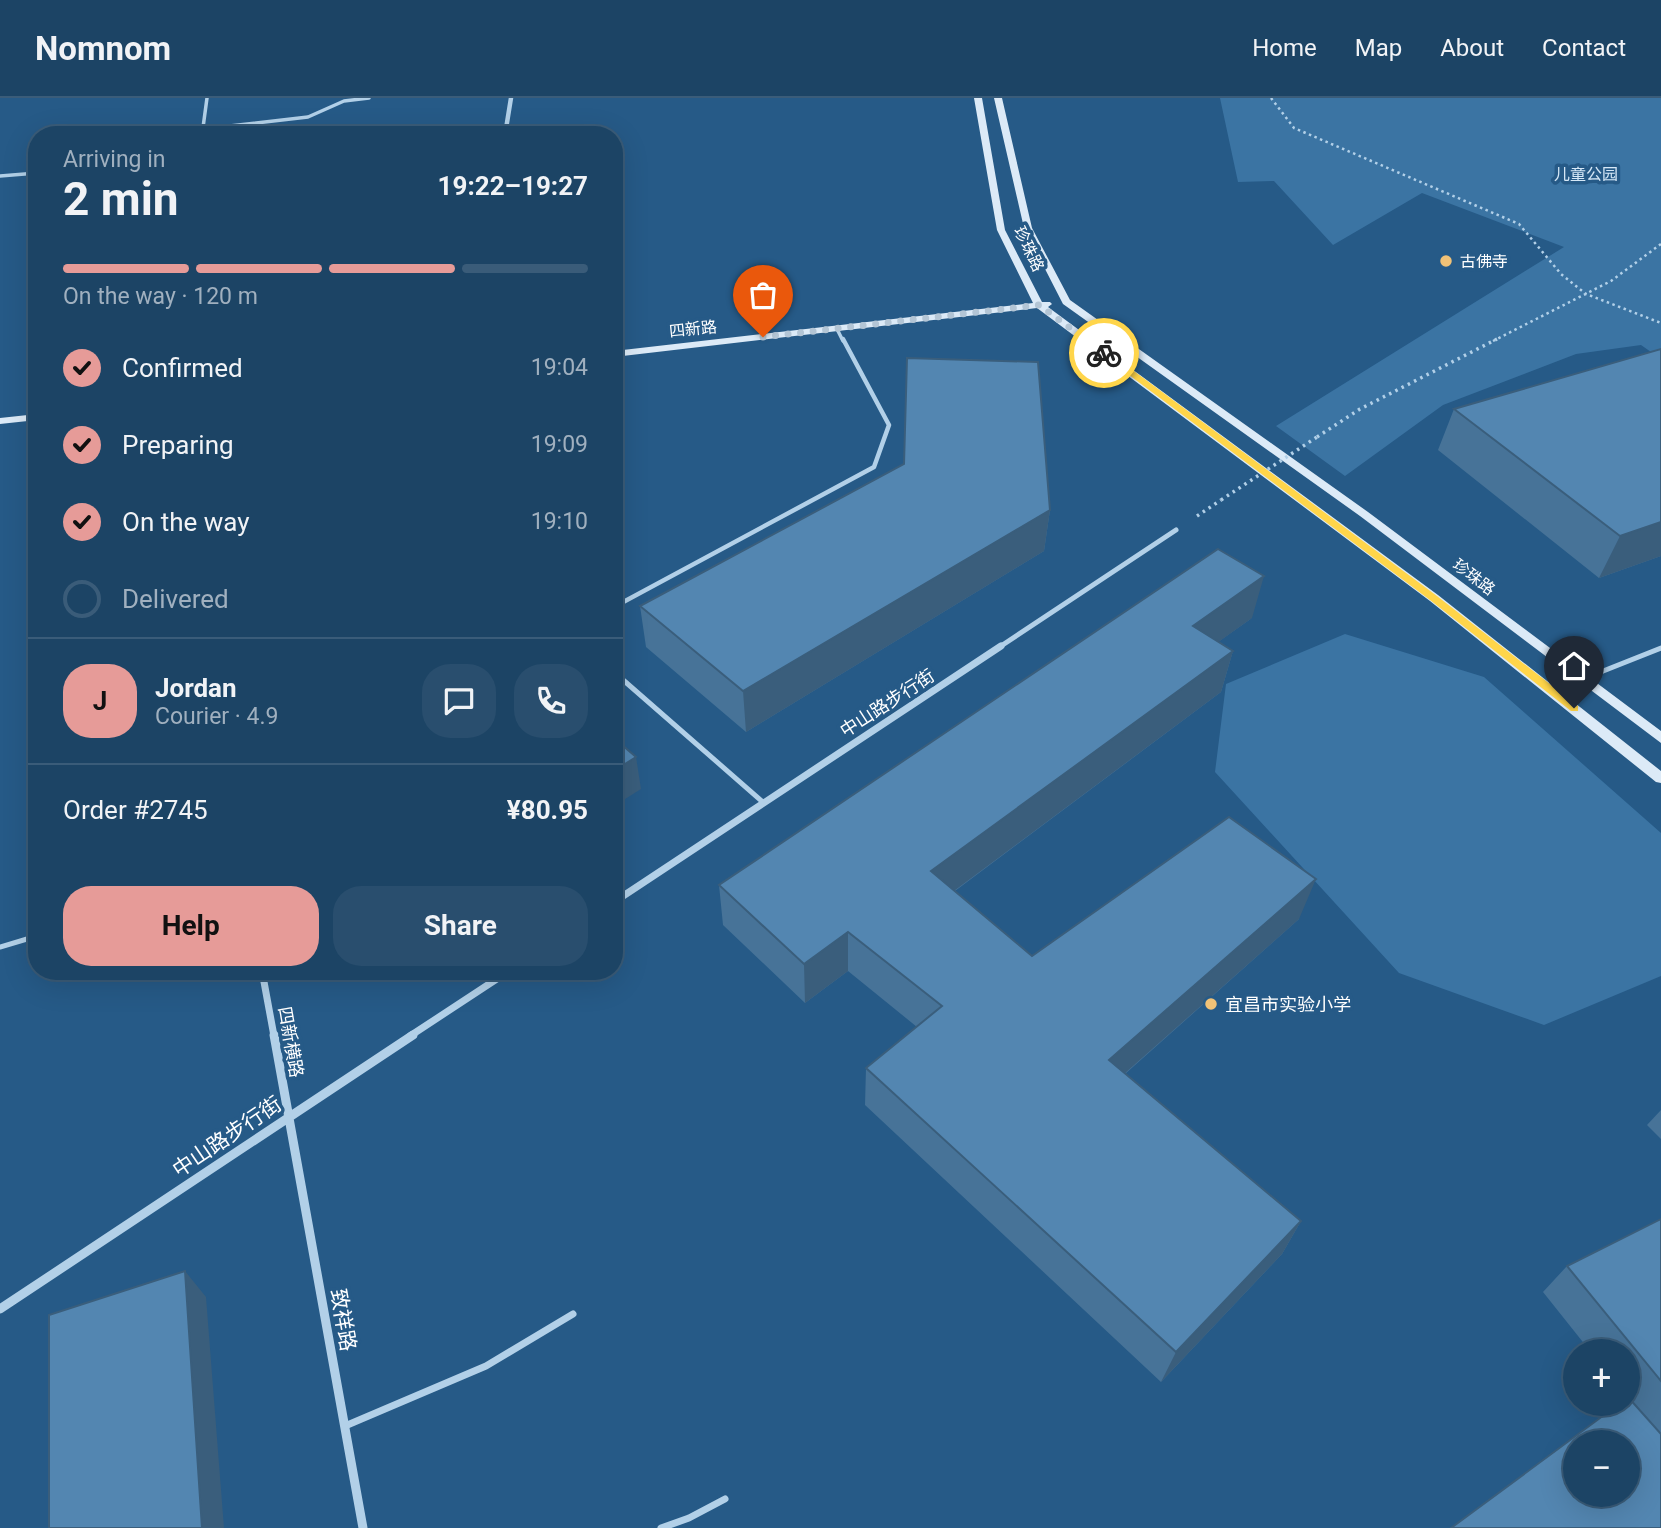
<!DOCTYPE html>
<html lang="en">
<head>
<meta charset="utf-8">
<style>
	:root { --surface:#1c4465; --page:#294e6e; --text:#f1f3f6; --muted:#a0b0bf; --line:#3a5c79; --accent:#e69b98 }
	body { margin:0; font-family:Roboto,"Noto Sans SC",sans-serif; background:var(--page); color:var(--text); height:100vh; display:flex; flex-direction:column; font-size:26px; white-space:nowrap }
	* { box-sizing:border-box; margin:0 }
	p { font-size:23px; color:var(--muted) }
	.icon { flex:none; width:38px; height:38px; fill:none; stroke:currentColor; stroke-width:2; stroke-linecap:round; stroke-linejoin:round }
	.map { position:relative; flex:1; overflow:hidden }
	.panel { position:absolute; left:28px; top:28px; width:595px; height:854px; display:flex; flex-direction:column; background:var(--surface); border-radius:28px; box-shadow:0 7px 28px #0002,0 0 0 2px var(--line) }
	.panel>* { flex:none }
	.buttons { position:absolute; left:1563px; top:1241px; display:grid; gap:14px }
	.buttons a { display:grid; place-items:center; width:77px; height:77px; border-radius:50%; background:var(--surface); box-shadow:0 7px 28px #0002,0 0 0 2px var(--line); font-size:35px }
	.pin { position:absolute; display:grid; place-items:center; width:60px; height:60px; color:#fff; margin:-72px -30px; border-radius:50% 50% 50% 0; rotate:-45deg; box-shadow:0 0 7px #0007 }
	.pin .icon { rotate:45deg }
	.courier { position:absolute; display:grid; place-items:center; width:70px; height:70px; margin:-35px; border:5px solid #ffd54a; border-radius:50%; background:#fff; color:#222; box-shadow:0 2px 9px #0007 }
	.overview em { font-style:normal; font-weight:700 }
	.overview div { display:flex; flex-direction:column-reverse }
	.overview { display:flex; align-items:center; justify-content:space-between; height:119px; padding:0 35px }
	h1 { font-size:46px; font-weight:700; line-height:52px }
	.bar { display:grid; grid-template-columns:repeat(4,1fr); gap:10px 7px; align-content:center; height:84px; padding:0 35px }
	.bar i { height:9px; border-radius:5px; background:var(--line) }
	.bar .active { background:var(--accent) }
	.bar p { grid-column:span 4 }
	.line { display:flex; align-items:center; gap:18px; padding:0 35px; border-top:2px solid var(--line) }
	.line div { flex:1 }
	.round { display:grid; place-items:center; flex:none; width:74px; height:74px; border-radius:28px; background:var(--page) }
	ol { padding:0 35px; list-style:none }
	li { display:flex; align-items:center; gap:21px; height:77px }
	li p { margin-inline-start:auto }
	li .icon { padding:7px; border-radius:50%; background:var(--accent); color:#111; stroke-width:4 }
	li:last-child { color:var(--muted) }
	li i { width:38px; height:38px; border:4px solid var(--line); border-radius:50% }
	.action { display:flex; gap:14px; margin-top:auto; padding:14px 35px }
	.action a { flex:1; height:80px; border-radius:28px; background:var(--accent); color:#111; font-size:28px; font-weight:700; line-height:80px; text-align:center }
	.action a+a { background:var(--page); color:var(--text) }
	header { display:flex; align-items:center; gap:42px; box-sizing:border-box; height:98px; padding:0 35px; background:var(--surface); border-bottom:2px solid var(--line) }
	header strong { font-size:33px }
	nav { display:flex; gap:38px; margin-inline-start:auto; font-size:24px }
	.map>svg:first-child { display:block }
	.green { fill:#3b74a3 }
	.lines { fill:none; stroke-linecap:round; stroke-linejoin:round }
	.path-far1 { stroke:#b2d0e8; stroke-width:2.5; stroke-dasharray:2.5 3.5; stroke-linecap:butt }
	.path { stroke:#b2d0e8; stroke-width:3.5; stroke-dasharray:2.5 4.5; stroke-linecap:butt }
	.lane-far3 { stroke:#b2d0e8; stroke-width:3.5 }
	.lane-far2 { stroke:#b2d0e8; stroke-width:4.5 }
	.lane-far1 { stroke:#b2d0e8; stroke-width:5 }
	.lane { stroke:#b2d0e8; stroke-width:7 }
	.street-far3 { stroke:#b2d0e8; stroke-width:4.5 }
	.street-far2 { stroke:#b2d0e8; stroke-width:5 }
	.street-far1 { stroke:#b2d0e8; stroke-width:7 }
	.street { stroke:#b2d0e8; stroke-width:9 }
	.secondary { fill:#dceaf7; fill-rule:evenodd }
	.path-bridge { stroke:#b2d0e8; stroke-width:3.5; stroke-dasharray:2.5 4.5; stroke-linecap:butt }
	.wall { fill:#477398 }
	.shaded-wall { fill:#3a5e7c }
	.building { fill:#5386b1; stroke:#3a5e7c; stroke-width:2; fill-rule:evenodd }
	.route { fill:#ffd54a }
	.done { stroke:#b3c5d5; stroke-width:7; stroke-dasharray:0 12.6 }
	.poi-dot { fill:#f1c277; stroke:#265a87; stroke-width:2.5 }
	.labels { text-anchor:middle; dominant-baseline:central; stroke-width:7; stroke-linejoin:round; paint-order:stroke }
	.far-park-label { font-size:16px; fill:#d6e8f7; stroke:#265a87 }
	.far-street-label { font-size:16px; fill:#fff; stroke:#265a87 }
	.far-poi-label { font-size:16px; fill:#fff; stroke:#265a87; text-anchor:start }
	.street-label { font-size:18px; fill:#fff; stroke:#265a87 }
	.poi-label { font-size:18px; fill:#fff; stroke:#265a87; text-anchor:start }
	.near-street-label { font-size:21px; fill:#fff; stroke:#265a87 }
</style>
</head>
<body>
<header>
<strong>Nomnom</strong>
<nav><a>Home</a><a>Map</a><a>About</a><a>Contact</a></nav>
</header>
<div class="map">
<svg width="1661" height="1430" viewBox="0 0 1661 1430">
	<rect width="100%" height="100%" fill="#265a87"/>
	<path class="green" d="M1220,0H1661V261L1641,247L1576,256L1443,307L1345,378L1276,328L1564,149L1422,95L1333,147L1274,83L1238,84Z
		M1345,536L1484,579L1661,735V878L1544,927L1399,875L1215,674L1226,586Z"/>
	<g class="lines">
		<path class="path-far1" d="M1271,0L1294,30L1519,126L1561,176L1586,196L1661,225
			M1493,243L1611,183L1661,146"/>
		<path class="path" d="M1317,339L1360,311L1497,241
			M1197,418L1221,402"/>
		<path class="lane-far3" d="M203,31L308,19L344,3L369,0
			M202,37L207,0
			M0,78L37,75
			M837,231L843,243"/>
		<path class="lane-far2" d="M614,509L874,369L889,327L843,241"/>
		<path class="lane-far1" d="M614,574L764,705
			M1583,581L1661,550
			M0,849L37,838"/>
		<path class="lane" d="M345,1328L486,1268L573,1216
			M661,1430L689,1420L725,1401"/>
		<path class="street-far3" d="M505,37L511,0"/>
		<path class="street-far2" d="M998,550L1176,432"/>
		<path class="street-far1" d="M614,804L1001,548
			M262,873L274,938
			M410,938L509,873"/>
		<path class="street" d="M274,937L363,1430
			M0,1211L413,937"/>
		<path class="secondary" d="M974,0H982L1005,132L1042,204H1050L1052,206L1048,209L1438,497L1661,673V685L1656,684L1430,503L1037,210L614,259V253L1033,205L997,132Z
			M994,0H1002L1032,130L1070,202L1368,414L1661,633V645L1360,418L1063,206L1024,130Z
			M37,316V322L0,326V320Z"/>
		<path class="path-bridge" d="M1221,402L1317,339"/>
	</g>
	<path class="wall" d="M907,260L1050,412L1044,453L746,634L646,549L640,508L904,367Z
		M1454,311L1661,458L1599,480L1438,352Z
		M1252,520L1218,544L1233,553L1221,594L955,793L1032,858L1299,821L1125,976L1301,1123L1282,1156L1161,1284L865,1007L866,970L917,929L848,873L805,905L723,827L719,787Z
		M1661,1012V1041L1647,1027Z
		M1661,1121V1430L1628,1306V1253H1590L1543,1194L1567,1168Z"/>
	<path class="shaded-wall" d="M1050,412L1044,453L746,634L743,593Z
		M1661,424V458L1599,480L1620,438Z
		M1264,478L1252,520L1182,570L1193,528Z
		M1233,553L1221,594L927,813L931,773Z
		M636,659L641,691L614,708V673Z
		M1316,781L1299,821L1098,999L1109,962Z
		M848,834V873L805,905L804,866Z
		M1301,1123L1282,1156L1161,1284L1176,1254Z
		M185,1173L206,1199L224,1430H202Z"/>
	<path class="building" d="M1661,251V424L1620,438L1454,311Z
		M907,260L1038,264L1050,412L743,593L640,508L904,366Z
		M1218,451L1264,478L1193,528L1233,553L931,773L1032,858L1229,719L1316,781L1109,962L1301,1123L1176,1254L866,970L942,908L848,834L804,866L719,787Z
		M614,640L636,659L614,673Z
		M1661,1121V1283L1567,1168Z
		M185,1173L202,1430H49V1217Z
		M1628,1299L1661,1336V1430H1451L1619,1306H1628ZM1575,1344H1628V1396H1575Z"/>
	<path class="route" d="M1101,253H1107L1437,498L1578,608V613H1571L1430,502L1101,256Z"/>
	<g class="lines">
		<path class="done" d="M763,239L1039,207L1104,255"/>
	</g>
	<g class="poi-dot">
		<circle cx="1446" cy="163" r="7"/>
		<circle cx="1211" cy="906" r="7"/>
	</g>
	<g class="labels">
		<g class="far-park-label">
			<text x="1586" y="76">儿童公园</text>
		</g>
		<g class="far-street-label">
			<text transform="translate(1029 151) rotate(64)">珍珠路</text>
			<text transform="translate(693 231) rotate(-6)">四新路</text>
			<text transform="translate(1474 479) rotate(37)">珍珠路</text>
		</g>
		<g class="far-poi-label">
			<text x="1460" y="163">古佛寺</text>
		</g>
		<g class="street-label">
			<text transform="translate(887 605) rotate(-33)">中山路步行街</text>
			<text transform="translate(291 944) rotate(80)">四新横路</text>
		</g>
		<g class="poi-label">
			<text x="1225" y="906">宜昌市实验小学</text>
		</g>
		<g class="near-street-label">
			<text transform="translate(227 1039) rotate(-34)">中山路步行街</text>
			<text transform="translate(343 1222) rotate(80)">致祥路</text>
		</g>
	</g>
</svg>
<div class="buttons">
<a>+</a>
<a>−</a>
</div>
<div class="pin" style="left:763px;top:239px;background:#ea580c"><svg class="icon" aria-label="bag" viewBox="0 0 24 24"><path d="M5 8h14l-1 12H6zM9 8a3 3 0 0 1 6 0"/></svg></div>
<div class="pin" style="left:1574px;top:610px;background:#1f2937"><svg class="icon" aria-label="home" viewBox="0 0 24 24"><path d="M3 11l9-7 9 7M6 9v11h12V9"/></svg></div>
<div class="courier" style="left:1104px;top:255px"><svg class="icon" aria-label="bike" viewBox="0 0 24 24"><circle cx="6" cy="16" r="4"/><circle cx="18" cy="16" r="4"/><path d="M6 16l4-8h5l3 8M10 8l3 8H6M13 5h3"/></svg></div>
<section class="panel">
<div class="overview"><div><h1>2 min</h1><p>Arriving in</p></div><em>19:22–19:27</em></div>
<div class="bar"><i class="active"></i><i class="active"></i><i class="active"></i><i></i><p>On the way · 120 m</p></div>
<ol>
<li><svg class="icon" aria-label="check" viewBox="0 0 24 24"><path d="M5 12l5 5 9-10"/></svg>Confirmed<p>19:04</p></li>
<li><svg class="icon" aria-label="check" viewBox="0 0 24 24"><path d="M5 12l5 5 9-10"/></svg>Preparing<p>19:09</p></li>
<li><svg class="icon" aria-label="check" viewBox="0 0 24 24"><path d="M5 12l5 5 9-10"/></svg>On the way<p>19:10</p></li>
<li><i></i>Delivered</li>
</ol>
<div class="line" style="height:126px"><b class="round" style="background:var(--accent);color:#111">J</b><div><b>Jordan</b><p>Courier · 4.9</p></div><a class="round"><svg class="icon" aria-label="chat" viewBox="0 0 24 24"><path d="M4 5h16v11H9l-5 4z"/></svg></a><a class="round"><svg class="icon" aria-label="phone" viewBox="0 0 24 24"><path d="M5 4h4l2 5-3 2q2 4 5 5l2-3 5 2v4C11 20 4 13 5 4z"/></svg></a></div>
<div class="line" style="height:91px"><div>Order #2745</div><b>¥80.95</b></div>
<div class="action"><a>Help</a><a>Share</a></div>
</section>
</div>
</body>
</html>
